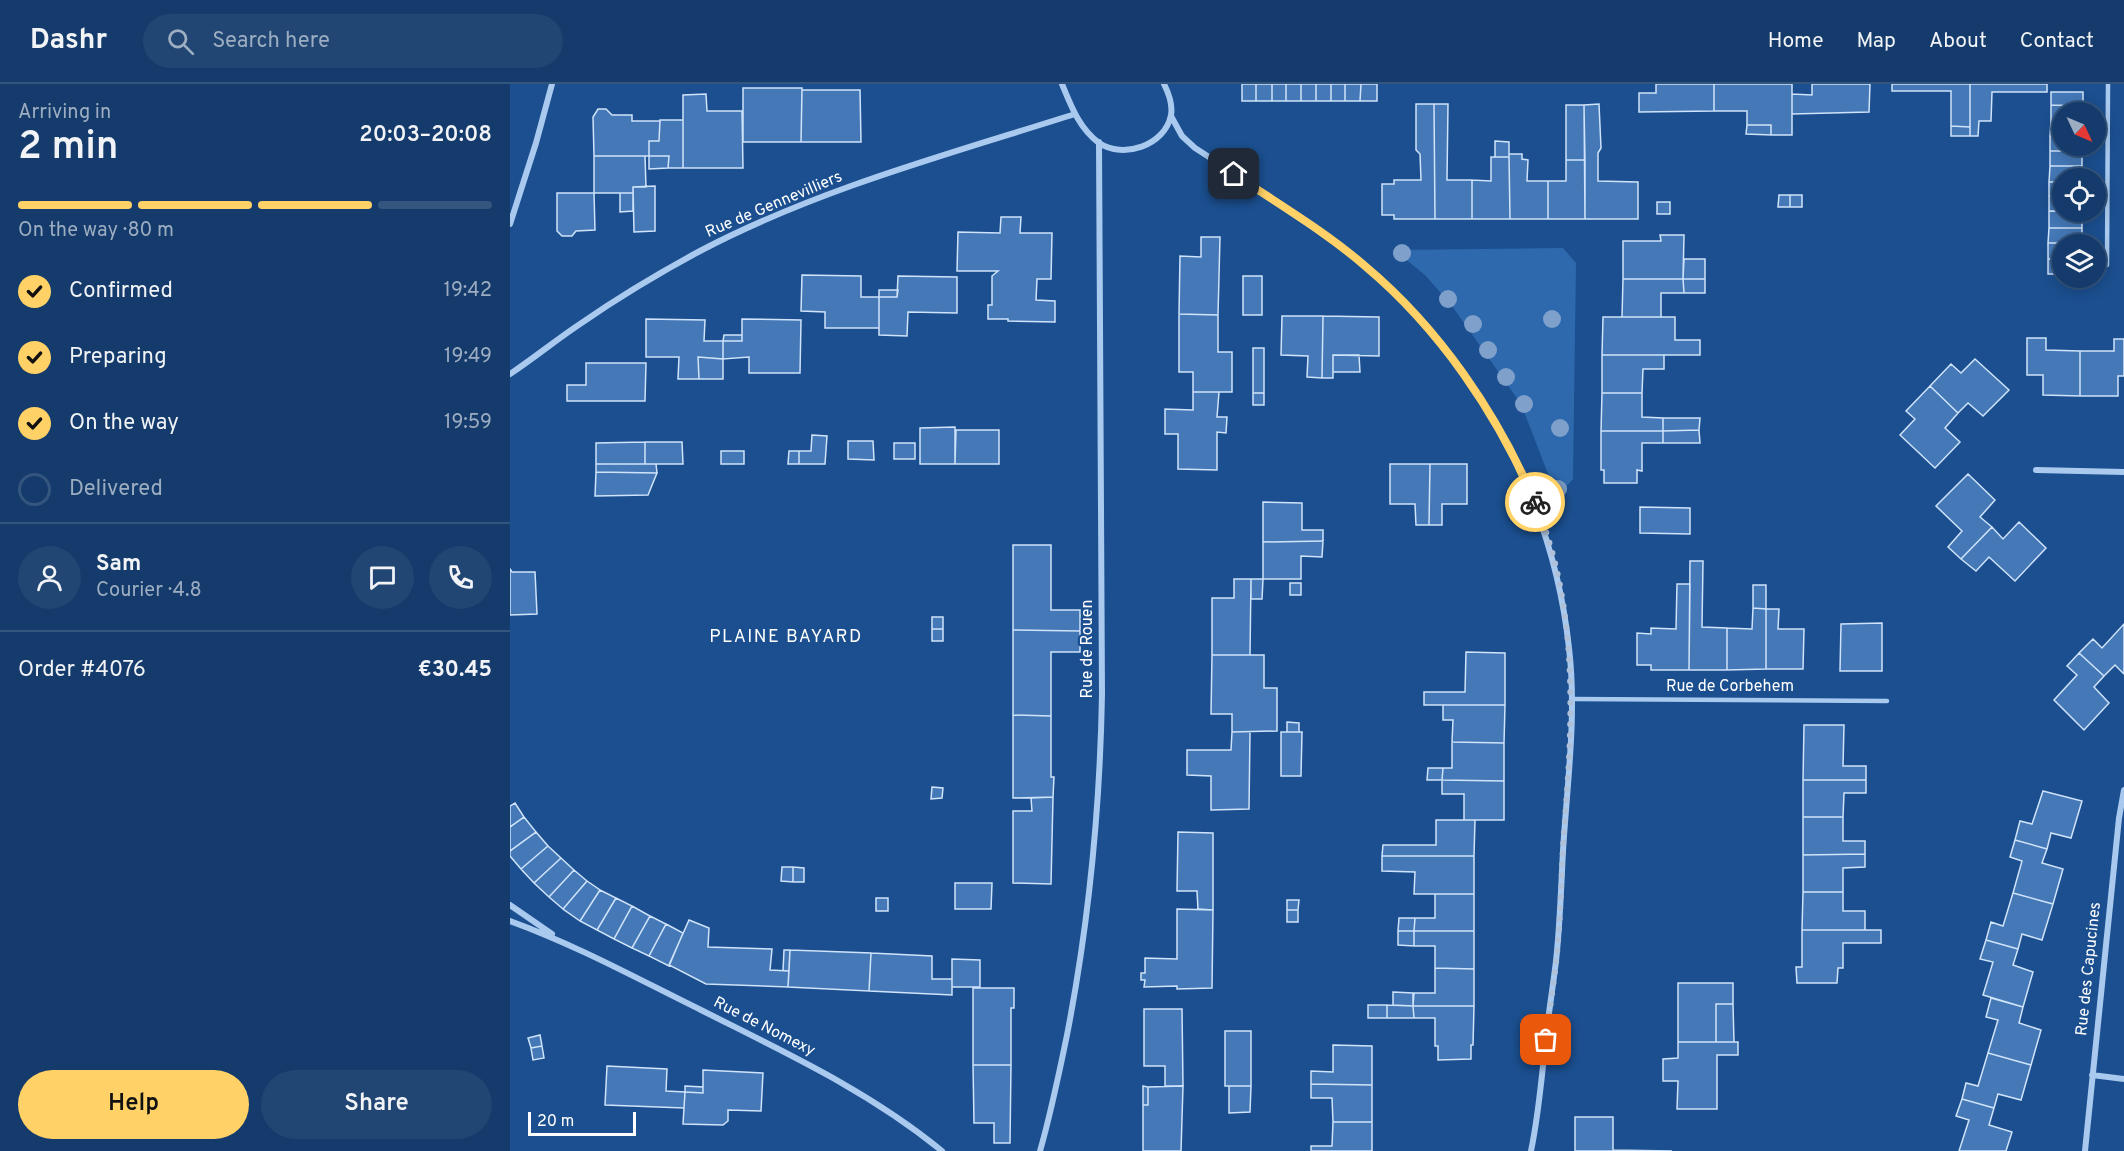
<!DOCTYPE html>
<html lang="en">
<head>
<meta charset="utf-8">
<style>
	:root { --surface:#143b6b; --page:#214673; --text:#f1f3f6; --muted:#9dadc1; --line:#33557e; --accent:#ffd166 }
	body { margin:0; font-family:Overpass,sans-serif; background:var(--page); color:var(--text); height:100vh; display:flex; flex-direction:column; font-size:22px; white-space:nowrap }
	* { box-sizing:border-box; margin:0 }
	p { font-size:20px; color:var(--muted) }
	.icon { flex:none; width:33px; height:33px; fill:none; stroke:currentColor; stroke-width:2; stroke-linecap:round; stroke-linejoin:round }
	.map { position:relative; flex:1; overflow:hidden }
	.side { display:flex; flex-direction:column; background:var(--surface); width:510px }
	.side>* { flex:none }
	.needle { width:39px; rotate:134deg }
	.controls { position:absolute; left:1542px; top:18px; display:grid; gap:12px }
	.controls a { display:grid; place-items:center; width:54px; height:54px; border-radius:50%; background:var(--surface); box-shadow:0 3px 15px #0003,0 0 0 2px var(--line); font-size:30px }
	.scale { position:absolute; left:18px; bottom:15px; width:108px; box-sizing:border-box; padding-left:6px; border:3px solid #fff; border-top:0; font-size:16px; line-height:21px; white-space:nowrap; color:#fff; -webkit-text-stroke:4px #1b4f8f; paint-order:stroke }
	.pin { position:absolute; display:grid; place-items:center; width:51px; height:51px; color:#fff; margin:-26px; border-radius:12px; box-shadow:0 3px 9px #0006 }
	.courier { position:absolute; display:grid; place-items:center; width:60px; height:60px; margin:-30px; border:4px solid #ffd166; border-radius:50%; background:#fff; color:#222; box-shadow:0 2px 8px #0007 }
	.overview em { font-style:normal; font-weight:600 }
	.overview div { display:flex; flex-direction:column-reverse }
	.overview { display:flex; align-items:center; justify-content:space-between; height:102px; padding:0 18px }
	h1 { font-size:39px; font-weight:600; line-height:45px }
	.bar { display:grid; grid-template-columns:repeat(4,1fr); gap:9px 6px; align-content:center; height:72px; padding:0 18px }
	.bar i { height:8px; border-radius:4px; background:var(--line) }
	.bar .active { background:var(--accent) }
	.bar p { grid-column:span 4 }
	.line { display:flex; align-items:center; gap:15px; padding:0 18px; border-top:2px solid var(--line) }
	.line div { flex:1 }
	.round { display:grid; place-items:center; flex:none; width:63px; height:63px; border-radius:32px; background:var(--page) }
	ol { padding:0 18px; list-style:none }
	li { display:flex; align-items:center; gap:18px; height:66px }
	li p { margin-inline-start:auto }
	li .icon { padding:6px; border-radius:50%; background:var(--accent); color:#111; stroke-width:4 }
	li:last-child { color:var(--muted) }
	li i { width:33px; height:33px; border:3px solid var(--line); border-radius:50% }
	.action { display:flex; gap:12px; margin-top:auto; padding:12px 18px }
	.action a { flex:1; height:69px; border-radius:36px; background:var(--accent); color:#111; font-size:24px; font-weight:600; line-height:69px; text-align:center }
	.action a+a { background:var(--page); color:var(--text) }
	header { display:flex; align-items:center; gap:36px; box-sizing:border-box; height:84px; padding:0 30px; background:var(--surface); border-bottom:2px solid var(--line) }
	header strong { font-size:28px }
	nav { display:flex; gap:33px; margin-inline-start:auto; font-size:21px }
	.search { width:420px; height:54px; background:var(--page); display:flex; align-items:center; gap:15px; box-sizing:border-box; padding:0 21px; border-radius:33px; color:var(--muted); font-size:22px }
	main { display:flex; flex:1; min-height:0 }
	.map>svg:first-child { display:block }
	.green { fill:#2e69ad }
	.building { fill:#4478b7; stroke:#cfe3fa; stroke-width:1.5 }
	.lines { fill:none; stroke-linecap:round; stroke-linejoin:round }
	.service { stroke:#a9c9ee; stroke-width:4.5 }
	.minor { stroke:#a9c9ee; stroke-width:6 }
	.tree { fill:#7ea0ca }
	.done { stroke:#afc1d8; stroke-width:6; stroke-dasharray:0 10.8 }
	.route { stroke:#ffd166; stroke-width:8 }
	.labels { text-anchor:middle; dominant-baseline:central; stroke-width:4.5; stroke-linejoin:round; paint-order:stroke }
	.street-label { font-size:16px; fill:#fff; stroke:#1b4f8f }
	.neighbourhood-label { font-size:18px; letter-spacing:1.5px; fill:#fff; stroke:#1b4f8f }
</style>
</head>
<body>
<header>
<strong>Dashr</strong>
<div class="search"><svg class="icon" aria-label="search" viewBox="0 0 24 24"><circle cx="10" cy="10" r="6"/><path d="M15 15l6 6"/></svg>Search here</div>
<nav><a>Home</a><a>Map</a><a>About</a><a>Contact</a></nav>
</header>
<main>
<section class="side">
<div class="overview"><div><h1>2 min</h1><p>Arriving in</p></div><em>20:03–20:08</em></div>
<div class="bar"><i class="active"></i><i class="active"></i><i class="active"></i><i></i><p>On the way · 80 m</p></div>
<ol>
<li><svg class="icon" aria-label="check" viewBox="0 0 24 24"><path d="M5 12l5 5 9-10"/></svg>Confirmed<p>19:42</p></li>
<li><svg class="icon" aria-label="check" viewBox="0 0 24 24"><path d="M5 12l5 5 9-10"/></svg>Preparing<p>19:49</p></li>
<li><svg class="icon" aria-label="check" viewBox="0 0 24 24"><path d="M5 12l5 5 9-10"/></svg>On the way<p>19:59</p></li>
<li><i></i>Delivered</li>
</ol>
<div class="line" style="height:108px"><a class="round"><svg class="icon" aria-label="person" viewBox="0 0 24 24"><circle cx="12" cy="8" r="4"/><path d="M4 21q1-7 8-7t8 7"/></svg></a><div><b>Sam</b><p>Courier · 4.8</p></div><a class="round"><svg class="icon" aria-label="chat" viewBox="0 0 24 24"><path d="M4 5h16v11H9l-5 4z"/></svg></a><a class="round"><svg class="icon" aria-label="phone" viewBox="0 0 24 24"><path d="M5 4h4l2 5-3 2q2 4 5 5l2-3 5 2v4C11 20 4 13 5 4z"/></svg></a></div>
<div class="line" style="height:78px"><div>Order #4076</div><b>€30.45</b></div>
<div class="action"><a>Help</a><a>Share</a></div>
</section>
<div class="map">
<svg width="1614" height="1067" viewBox="0 0 1614 1067">
	<rect width="100%" height="100%" fill="#1b4f8f"/>
	<path class="green" d="M1053,164L1066,179L1063,395L1047,413L1011,320L942,222L915,191L884,166Z"/>
	<path class="building" d="M732,0H746V17H732Z
		M746,0H762V17H746Z
		M762,0H776V17H762Z
		M776,0H791V17H776Z
		M791,0H806V17H791Z
		M806,0H821V17H806Z
		M821,0H835V17H821Z
		M835,0H851L850,17H835Z
		M851,0H867V17H850Z
		M1146,0H1204V27L1129,28V9H1146Z
		M1204,0H1282V51H1261V41H1237V27H1204Z
		M1302,0H1360L1359,28L1282,30V10L1302,11Z
		M1382,0H1460V43L1441,42V7H1382Z
		M1460,0H1537V8H1482L1481,37H1469L1468,52H1460Z
		M233,4H292L291,58H233Z
		M292,6H350L351,58H291Z
		M1541,8H1573V22L1541,21Z
		M196,10L197,27H232L233,84H173V11Z
		M906,20H924L925,135H884V131H872V100H884V96H911L910,70L906,66Z
		M924,20H938L937,96H962V135H925Z
		M1089,20L1091,64L1088,69V97L1128,98V135H1075L1074,21Z
		M1056,21H1074L1075,76H1056Z
		M1541,21L1573,22V28H1552V37H1541Z
		M88,25H96L102,31H122V37H150L149,57H139V72H84L83,33Z
		M150,36H173V84H158L159,72H139V57H149Z
		M1541,37H1552V52H1540Z
		M1237,41H1261V51L1236,50Z
		M1441,42L1460,43V52H1441Z
		M1540,52H1552V62H1573L1572,67H1540Z
		M985,57L999,58V73H985Z
		M1540,67H1572V82H1540Z
		M999,70H1012V75L1018,76L1017,97H1038V135H1000Z
		M84,72H135L136,103H123V109H84Z
		M139,72H159L158,84L139,85Z
		M981,73H999L1000,135H962V96L981,97Z
		M1056,76H1075V135H1038V97H1056Z
		M1540,82H1572L1573,94H1552V98H1539Z
		M1539,98H1552V112H1539Z
		M145,102V147L124,148L123,103Z
		M47,109H84L85,146L66,147L62,152H52L47,147Z
		M110,109H123V127L110,128Z
		M1269,111H1280V123H1268Z
		M1280,111H1292V123H1280Z
		M1539,112H1552V127H1539Z
		M1147,118H1160V130H1147Z
		M1539,127L1572,128V144H1539Z
		M491,133H511L510,149H542L541,195H527L526,216L545,217V238L498,237V235H478V221H482V192L488,187H447L448,148L490,149Z
		M1539,144H1572V159H1538Z
		M1150,151H1174L1173,195H1113V157H1151Z
		M691,153H710L708,231L669,230L670,172L691,173Z
		M1538,159H1572V160H1552V175H1538Z
		M1174,175H1195V195H1173Z
		M1538,175H1552V190H1538Z
		M292,191L351,192V213H369V244H315V228L291,227Z
		M388,192L447,193V229L398,228L397,252L369,251V213H387Z
		M733,192H752V231H733Z
		M1113,195H1173L1174,209H1151V233H1112Z
		M1173,195H1195V209H1174Z
		M369,206H388L387,213H369Z
		M669,230L708,231V268H722V308H683V288H669Z
		M772,232H813L812,294L797,293L798,272L771,271Z
		M813,232L869,233V272L823,271V294H812Z
		M1093,233H1165V256H1190V271H1092Z
		M136,235L195,236L194,257H213V275L188,273L189,295H168L169,273H136Z
		M232,235L291,236L290,289H239V273L213,275V257H232Z
		M214,251H232V257H213Z
		M1517,254H1536V266L1570,267V312L1533,311V291H1517Z
		M1604,255H1614V292H1608V312H1570V267H1604Z
		M743,264H754V309H743Z
		M823,271H849L850,288H823Z
		M1092,271H1154V285H1133L1132,309H1092Z
		M188,273L213,275V295H189Z
		M1465,275L1499,306L1473,332L1458,319L1448,329L1420,302L1441,280L1451,289Z
		M76,279H136L135,317H57V301H76Z
		M1420,302L1448,329L1435,344L1450,358L1425,384L1390,351L1405,335L1396,327Z
		M683,308H709L707,333H717L716,349L707,348V386L668,385V350H655V325L683,326Z
		M743,309H754V321H743Z
		M1092,309H1132V333L1153,334V347H1091Z
		M1153,334H1190L1189,346L1153,347Z
		M445,343V380H410V344Z
		M446,346H489V380H445Z
		M1189,346L1190,359H1153V347Z
		M1091,347H1153V359H1132V387L1127,386V399H1094V386H1091Z
		M302,351L317,352L315,380H289V367H301Z
		M338,357H363L364,376L338,375Z
		M135,358V380H86V359Z
		M135,358H172L173,380H135Z
		M384,359H405V375H384Z
		M211,367H234V380H211Z
		M279,367H289V380H278Z
		M86,380H146L147,389L86,388Z
		M880,380H920L919,441H906L905,420H880Z
		M920,380H957V420H932V441H919Z
		M86,388L147,389L138,411L85,412Z
		M1458,390L1485,416L1470,433L1482,443L1451,475L1438,463L1452,447L1426,422Z
		M753,418L792,419V446H813V457L753,458Z
		M1130,423L1180,424V450L1130,449Z
		M1509,438L1536,464L1505,497L1479,473L1466,487L1451,475L1482,443L1493,455Z
		M813,457L812,473L791,472V495H753V458Z
		M503,461H541V526H570V547L503,546Z
		M1180,477H1193L1192,543L1217,544V586H1179Z
		M0,485L2,488H25L27,530L0,531Z
		M724,495H741L740,571H702V514H724Z
		M741,495H753L752,515H741Z
		M780,499H791V511H780Z
		M1167,500H1180L1179,586H1141V581H1127V549L1141,550V544L1166,545Z
		M1243,501H1256V525L1243,524Z
		M1243,524L1256,525V585L1217,586V544L1242,545Z
		M1256,525H1269L1268,545H1294L1293,585H1256Z
		M422,533H433V545H422Z
		M1372,539V587H1330L1331,540Z
		M1614,540V590L1605,581L1594,592L1569,569L1583,555L1592,564Z
		M422,545H433V557H422Z
		M503,546L570,547V568H541V632L503,631Z
		M956,568L995,569V621H914V608H955Z
		M1569,569L1594,592L1584,603L1599,619L1574,646L1544,616L1567,591L1557,582Z
		M702,571H754V604H767V647L722,648V630H701Z
		M933,621H995L994,659L942,658L943,636H933Z
		M503,631L541,632V693H544L543,713L503,714Z
		M777,638L789,639V648H777Z
		M1294,641H1334L1333,682H1356V696H1293Z
		M722,648H740L739,725L701,726V692L677,691V666H721Z
		M771,648H792L791,692H771Z
		M942,658L994,659V697L932,696L933,684H942Z
		M918,684H933L932,696H917Z
		M932,696L994,697V736H954V710H932Z
		M1293,696H1356V709H1334L1333,733H1293Z
		M422,703L433,704L432,714L421,715Z
		M1533,707L1572,717L1561,754L1541,749L1537,765L1505,756L1510,737L1522,740Z
		M543,713L541,800L503,799V727H522L521,714Z
		M5,719L14,733L0,743V722Z
		M14,733L26,748L0,767V743Z
		M1293,733H1333V757H1355V770L1293,771Z
		M926,736H965L964,772H872L873,761H926Z
		M26,748L38,762L11,785L0,772V767Z
		M668,748L703,749V826L688,825L687,807H667Z
		M1505,756L1537,765L1532,779L1553,785L1543,820L1503,809L1512,777L1500,773Z
		M38,762L51,774L24,799L11,785Z
		M1355,770V783L1333,784V808H1293V771Z
		M872,772H964V810H904L905,788L872,787Z
		M51,774L64,786L39,813L24,799Z
		M272,783H283V798L271,797Z
		M283,783L294,784V798H283Z
		M64,786L77,797L53,825L39,813Z
		M77,797L90,806L70,837L53,825Z
		M445,799H482L481,825H445Z
		M90,806L106,814L87,846L70,837Z
		M1293,808H1333V827H1355V846H1292Z
		M1503,809L1543,820L1532,856L1512,850L1508,865L1476,856L1481,838L1493,842Z
		M925,810H964V847H904L905,834H925Z
		M106,814L122,822L104,855L87,846Z
		M366,814H378V827H366Z
		M777,816H789L788,826H777Z
		M122,822L140,832L122,864L104,855Z
		M667,825L703,826L702,904L667,905V902L634,903L635,896H631V889H635V874L667,875Z
		M777,826H788V838H777Z
		M140,832L156,840L139,872L122,864Z
		M889,834H905L904,847H888Z
		M179,836L199,844L198,863L262,865L260,886L279,887L278,903L196,900L159,881Z
		M156,840L173,849L159,882L139,872Z
		M1292,846H1371V859H1333V884H1328L1327,899H1287L1286,883H1292Z
		M888,847H904V862L888,861Z
		M904,847H964V885L925,884V862H904Z
		M1476,856L1508,865L1503,881L1523,888L1513,923L1473,911L1483,878L1470,875Z
		M274,866H280L279,887H273Z
		M280,866L361,869L359,907L278,903Z
		M361,869L422,872V895H442V911L359,907Z
		M442,875L470,876V903H442Z
		M925,884L964,885V922H903L904,909H925Z
		M1168,899H1223V920H1206V958H1168Z
		M463,904H504V924H501V981H463Z
		M883,908L903,909V922L883,921Z
		M1481,914L1513,923L1509,939L1531,946L1521,981L1478,969L1488,936L1476,933Z
		M1206,920H1223L1224,958H1206Z
		M858,921H877V934H858Z
		M877,921L903,922L904,934H877Z
		M903,922H964L963,961H961V975L928,976V962H925V934H904Z
		M634,925H672L673,1002H655V982H634Z
		M715,947H741V1002H715Z
		M30,951L32,962L21,964L18,954Z
		M1168,958H1228V971H1207V1025H1167L1168,997H1153V975L1168,974Z
		M823,961L862,962V1001L801,1000V987L823,988Z
		M32,962L34,974L23,976L21,964Z
		M1478,969L1521,981L1511,1016L1488,1010L1484,1024L1452,1015L1456,999L1468,1002Z
		M463,981H501L500,1059H484V1039H464Z
		M97,982L157,985L156,1007L175,1008L174,1024L95,1021Z
		M193,986L253,989L251,1027L218,1026V1037L213,1041L173,1040L175,1008L193,1009Z
		M801,1000L862,1001V1038H823L822,1014H801Z
		M175,1002L193,1003V1009L175,1008Z
		M633,1002L638,1003V1021H633Z
		M673,1002L671,1067H633V1021H638V1003Z
		M719,1002H741L740,1028L719,1029Z
		M1452,1015L1484,1024L1479,1041L1502,1048L1496,1067H1449L1459,1036L1446,1032Z
		M1065,1033H1103V1066L1162,1067H1065Z
		M823,1038H862V1067H801V1062H822Z"/>
	<g class="lines">
		<path class="service" d="M1597,181L1598,0
			M1062,615L1377,617"/>
		<path class="minor" d="M552,0C561,22 569,44 589,59C613,75 655,62 661,31C663,20 659,10 654,0
			M661,32L672,52L685,64C718,85 750,107 782,129C807,146 834,163 857,183C969,280 1043,417 1059,564C1067,631 1057,700 1053,767C1051,804 1050,841 1046,877C1043,902 1039,927 1036,952C1032,991 1029,1029 1021,1067
			M0,140L26,59L42,0
			M0,290C24,274 46,256 70,240C109,213 149,189 190,167C308,105 439,70 565,30
			M1526,386L1614,388
			M0,821L42,850
			M0,837C66,861 128,895 191,926C274,968 359,1007 432,1067
			M1582,991L1614,995
			M530,1067C541,1029 549,990 557,951C579,838 590,724 592,610L589,58
			M1575,1067L1609,734L1614,706"/>
	</g>
	<g class="tree">
		<circle cx="892" cy="169" r="9"/>
		<circle cx="938" cy="215" r="9"/>
		<circle cx="1042" cy="235" r="9"/>
		<circle cx="963" cy="240" r="9"/>
		<circle cx="978" cy="266" r="9"/>
		<circle cx="996" cy="293" r="9"/>
		<circle cx="1014" cy="320" r="9"/>
		<circle cx="1050" cy="344" r="9"/>
		<circle cx="1048" cy="405" r="9"/>
	</g>
	<g class="lines">
		<path class="done" d="M1025,418C1069,524 1063,635 1054,747C1051,791 1051,835 1046,879C1043,904 1039,930 1036,956"/>
		<path class="route" d="M724,90C768,120 815,147 855,182C929,244 987,329 1025,418"/>
	</g>
	<g class="labels">
		<g class="street-label">
			<text transform="translate(264 121) rotate(-23)">Rue de Gennevilliers</text>
			<text transform="translate(578 565) rotate(-90)">Rue de Rouen</text>
			<text x="1220" y="603">Rue de Corbehem</text>
			<text transform="translate(1579 885) rotate(-84)">Rue des Capucines</text>
			<text transform="translate(254 943) rotate(27)">Rue de Nomexy</text>
		</g>
		<g class="neighbourhood-label">
			<text x="276" y="553">PLAINE BAYARD</text>
		</g>
	</g>
</svg>
<div class="controls">
<a><svg class="needle" viewBox="-14 -14 28 28"><path d="M0-13l5 13h-10z" fill="#e53935"/><path d="M0 13l5-13h-10z" fill="#9dadc1"/></svg></a>
<a><svg class="icon" aria-label="locate" viewBox="0 0 24 24"><circle cx="12" cy="12" r="6"/><path d="M12 2v4M12 18v4M2 12h4M18 12h4"/></svg></a>
<a><svg class="icon" aria-label="layers" viewBox="0 0 24 24"><path d="M12 4l9 5-9 5-9-5zM3 14l9 5 9-5"/></svg></a>
</div>
<div class="scale">20 m</div>
<div class="pin" style="left:1036px;top:956px;background:#ea580c"><svg class="icon" aria-label="bag" viewBox="0 0 24 24"><path d="M5 8h14l-1 12H6zM9 8a3 3 0 0 1 6 0"/></svg></div>
<div class="pin" style="left:724px;top:90px;background:#1f2937"><svg class="icon" aria-label="home" viewBox="0 0 24 24"><path d="M3 11l9-7 9 7M6 9v11h12V9"/></svg></div>
<div class="courier" style="left:1025px;top:418px"><svg class="icon" aria-label="bike" viewBox="0 0 24 24"><circle cx="6" cy="16" r="4"/><circle cx="18" cy="16" r="4"/><path d="M6 16l4-8h5l3 8M10 8l3 8H6M13 5h3"/></svg></div>
</div>
</main>
</body>
</html>
